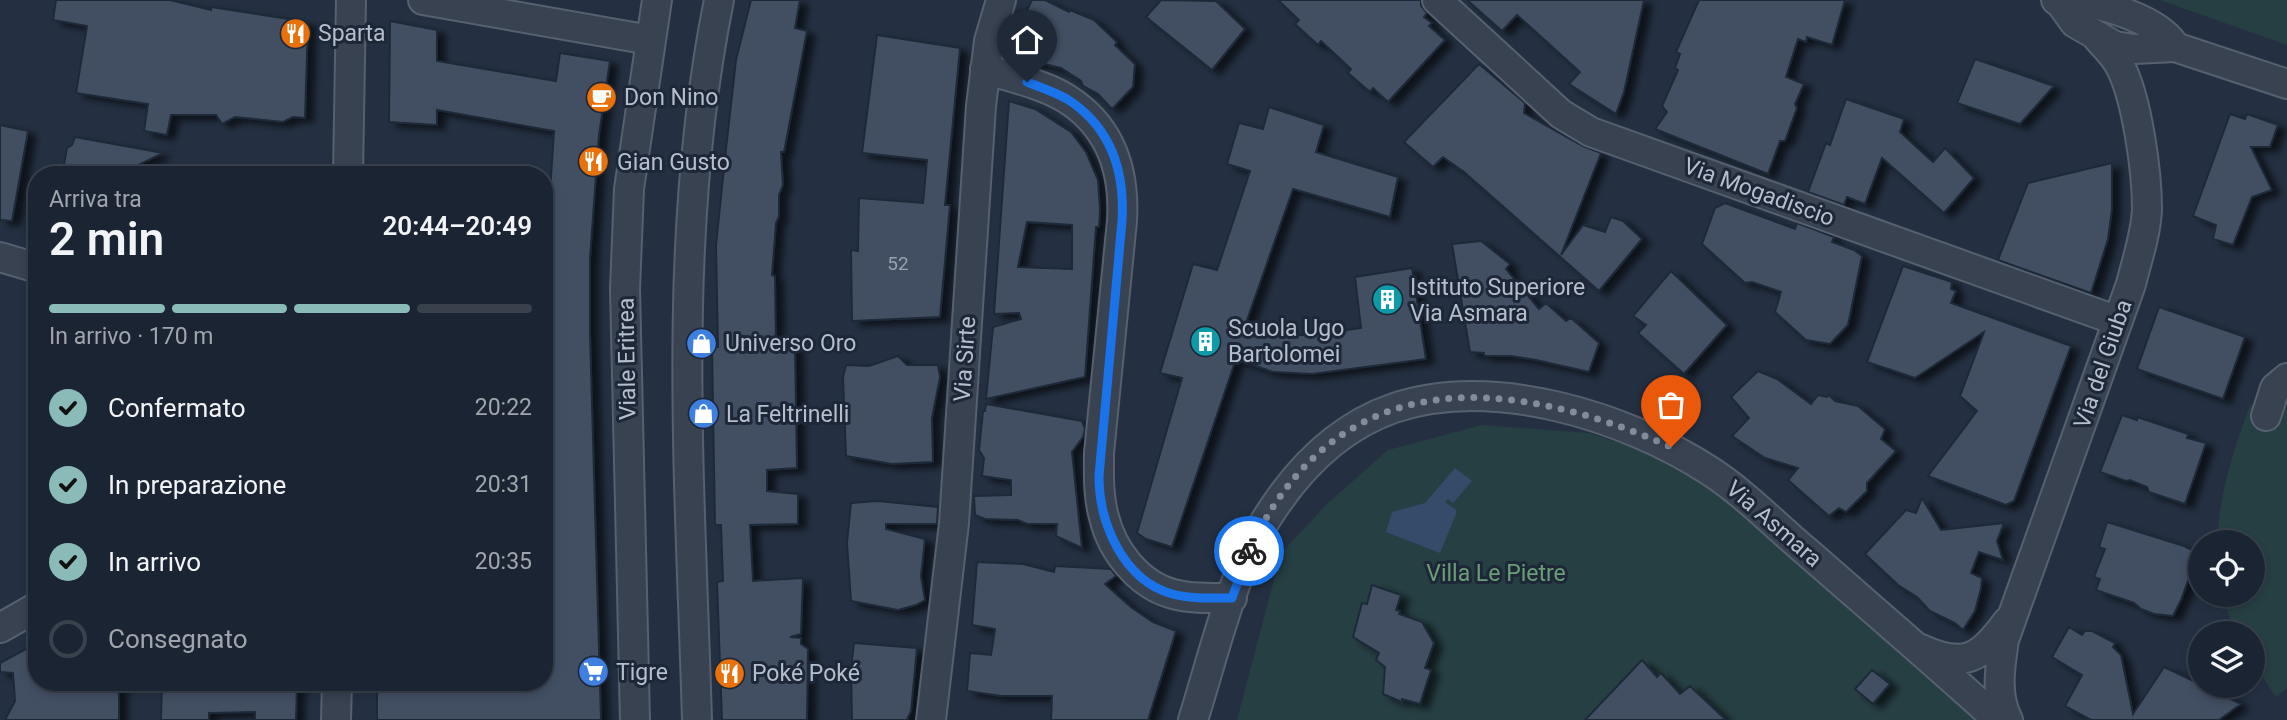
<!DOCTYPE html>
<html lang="it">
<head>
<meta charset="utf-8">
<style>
	:root { --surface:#1b2432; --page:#28303e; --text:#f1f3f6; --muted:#a0a4ac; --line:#39414d; --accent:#8bbbb9 }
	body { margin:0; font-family:Roboto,sans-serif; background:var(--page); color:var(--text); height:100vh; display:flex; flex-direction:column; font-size:26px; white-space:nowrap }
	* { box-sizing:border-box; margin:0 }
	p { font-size:23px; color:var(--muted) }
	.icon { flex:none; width:38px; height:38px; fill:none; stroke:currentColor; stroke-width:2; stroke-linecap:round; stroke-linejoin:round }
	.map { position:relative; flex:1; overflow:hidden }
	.details { position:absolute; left:28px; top:166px; width:525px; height:525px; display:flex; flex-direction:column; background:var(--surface); border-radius:28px; box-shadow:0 4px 10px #0003,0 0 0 2px var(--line) }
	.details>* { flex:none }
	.buttons { position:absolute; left:2188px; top:530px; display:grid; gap:14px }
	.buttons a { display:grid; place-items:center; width:77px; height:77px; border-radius:50%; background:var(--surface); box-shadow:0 4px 10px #0003,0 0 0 2px var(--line); font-size:35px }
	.pin { position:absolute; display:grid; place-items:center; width:60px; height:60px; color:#fff; margin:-72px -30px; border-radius:50% 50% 50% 0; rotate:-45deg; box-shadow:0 0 7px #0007 }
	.pin .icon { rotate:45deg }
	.courier { position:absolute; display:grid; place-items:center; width:70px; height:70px; margin:-35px; border:5px solid #1a73e8; border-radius:50%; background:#fff; color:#222; box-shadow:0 2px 9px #0007 }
	.head em { font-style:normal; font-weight:600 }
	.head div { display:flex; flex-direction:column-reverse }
	.head { display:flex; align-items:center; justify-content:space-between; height:119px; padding:0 21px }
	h1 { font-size:46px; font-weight:600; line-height:52px }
	.bar { display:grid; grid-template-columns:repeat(4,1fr); gap:10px 7px; align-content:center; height:84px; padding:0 21px }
	.bar i { height:9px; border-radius:5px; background:var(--line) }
	.bar .current { background:var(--accent) }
	.bar p { grid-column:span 4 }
	ol { padding:0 21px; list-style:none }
	li { display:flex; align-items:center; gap:21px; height:77px }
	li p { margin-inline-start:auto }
	li .icon { padding:7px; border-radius:50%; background:var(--accent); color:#111; stroke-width:4 }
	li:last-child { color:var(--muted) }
	li i { width:38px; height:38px; border:4px solid var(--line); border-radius:50% }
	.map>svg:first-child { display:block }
	.green { fill:#263f43 }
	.water { fill:#364b6a }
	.building { fill:#425064; stroke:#1f2939; stroke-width:2; fill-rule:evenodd; filter:url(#shadow) }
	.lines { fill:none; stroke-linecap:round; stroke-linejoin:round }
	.minor-casing { stroke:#56606f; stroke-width:32 }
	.minor { stroke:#384251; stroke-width:28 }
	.done { stroke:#828c9c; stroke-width:7; stroke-dasharray:0 12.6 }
	.route { stroke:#1a73e8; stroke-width:9 }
	.labels { text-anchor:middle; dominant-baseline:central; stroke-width:6; stroke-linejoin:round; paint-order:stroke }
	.number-label { font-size:19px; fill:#98a2b2 }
	.poi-label { font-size:23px; fill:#b5becc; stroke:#1d2737; text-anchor:start }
	.street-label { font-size:23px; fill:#b5becc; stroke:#1d2737 }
	.park-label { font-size:23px; fill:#6a9e76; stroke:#1d2737 }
</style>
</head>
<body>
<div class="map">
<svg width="2287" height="720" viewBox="0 0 2287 720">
	<defs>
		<filter id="shadow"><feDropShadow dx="8" dy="4.5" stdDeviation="3.5" flood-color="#0009"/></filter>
	</defs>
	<rect width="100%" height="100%" fill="#243042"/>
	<path class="green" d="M2160,0H2287V45Z
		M2287,398V688L2276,697L2252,661V634L2234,633L2223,595H2252V542H2218C2218,494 2234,450 2250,405L2277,414Z
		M1482,425L1589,433L1693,466L1788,554L1981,720H1237L1281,553L1329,502L1388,450Z"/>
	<path class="water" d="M1455,468L1472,481L1453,503L1448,499L1445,502L1456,510V514L1440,553L1386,532L1392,512L1425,503Z"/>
	<path class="building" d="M56,0H170L211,10V7L308,22L305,118L293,117L283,122L235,117L222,124L216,115H171L167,135L144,131L148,104L76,93L87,26L53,20Z
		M751,0H800L795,28L807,31L784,152H781L783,185L779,195V216L776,223L772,275L775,276L776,346H795L797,468L767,470V491L798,494V524L750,525L753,581L803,578L801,634L790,637L801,638V644L808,649L807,720H722L717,582L723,581L721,525H715L712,348L718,347L716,245L726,149L736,60Z
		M1032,0H1045L1069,12L1070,10L1094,20L1117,42L1115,45L1135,64L1133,87L1112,109L1098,94L1083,86L1081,81L1061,68L1013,57L1022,20Z
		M1161,0L1216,1L1245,29L1212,70L1146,17Z
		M1278,0H1421V6L1427,13L1424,17L1432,23L1429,26L1445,40L1388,102L1373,88L1370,92L1348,73L1351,69L1321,41L1318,45L1295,24L1299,20Z
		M1467,0H1644L1624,92L1616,114L1569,84L1580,72L1517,15L1502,31Z
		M1699,0H1845L1832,45L1807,37L1806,42L1798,39L1786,77L1804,84L1795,104L1797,108L1785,141H1780L1768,174L1655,129L1667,112L1662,106L1678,70L1675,68L1680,54L1676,52Z
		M390,21L437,30V61L556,81L560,53L610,61L599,135L590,258V334L601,720H377V682H544V452H546L544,208H549L554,131L437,110V125L389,122Z
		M877,35L960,48L945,205H950L940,317L852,321L851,250L858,251L859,198L923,203L927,160L862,153Z
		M1975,59L2054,86L2020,124L1957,103Z
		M1479,64L1525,103L1524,113L1583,146L1601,153L1561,255L1583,225L1605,232L1611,217L1623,221L1642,239L1599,291L1464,172L1443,157L1433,167L1404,142Z
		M1846,99L1904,119L1900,132L1933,162L1945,148L1974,178L1944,213L1882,158L1865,204L1847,197L1844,205L1808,192L1826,143L1830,145Z
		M1009,101L1035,109L1071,132L1086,152L1098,180L1100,210L1099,227H1096L1085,377L986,399L993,327L1021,319L1019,313L994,314ZM1027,222L1072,225V269L1018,267Z
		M1269,107L1324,125L1316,152L1398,177L1390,217L1293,189L1246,323L1289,335H1313L1361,328L1355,277L1412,268L1426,359L1312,374L1273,372L1236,359L1172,547L1146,539L1137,533L1182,378L1160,373L1193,264L1217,270L1250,171L1227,164L1239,123L1263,129Z
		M2230,114L2245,119L2247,114L2278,125L2270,147H2251L2272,190L2252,197L2233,245L2213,239L2216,225L2193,216Z
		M0,125L28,131L12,221L0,220Z
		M75,137L163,153L118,175H62L67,148L72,145Z
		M2112,163V209L2108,239L2091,293L1998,260L2028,183Z
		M1725,203L1795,229L1797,223L1834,237L1832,242L1854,250L1862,256L1848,325L1830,344L1806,340L1775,312L1781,292L1752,282L1745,283L1702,244L1715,208Z
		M1481,241L1510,264L1506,269L1539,309L1546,303L1566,321L1571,318L1599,343L1589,372L1536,360L1511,356H1484V353L1470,352L1452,244Z
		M1903,266L1952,282L1951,289L1956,291L1951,303L2071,346L2014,501L2006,505L1928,476L1977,411L1960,396L1984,332L1915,378L1867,362Z
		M1671,271L1727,325L1684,374L1638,333L1646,325L1633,316Z
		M2159,307L2245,337L2223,399L2137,369Z
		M898,356L907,365H938L940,377L932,418L933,462L892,464L846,456L843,377L846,365L869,366Z
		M1758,371L1777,379L1811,404L1818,395L1827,397L1829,395L1835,401L1858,406L1885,429L1881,439L1896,451L1867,483V491L1846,512L1839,508L1829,516L1788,480L1798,468L1765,458L1732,436L1749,418L1731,397Z
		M986,404L1082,421L1085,429L1083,437L1072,452L1082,548L1056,536L1057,524H1027L1018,520L985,519L975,515L974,496L1011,495V480L982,476L984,458L979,450L983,411H985Z
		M2122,415L2137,420V417L2188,434L2187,438L2206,443L2185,504L2149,492L2147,487L2130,480L2126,481L2100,472Z
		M1922,498L1941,530L2004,523L1997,541L2003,560L1979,552L1971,573L1982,578L1981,588L1975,611L1963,630L1955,623L1930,611L1917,597L1898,585L1865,554L1906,510L1916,513Z
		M878,501L938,507L937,524H886V529L925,539L921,576L925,600L916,605L898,610L851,601L847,543L851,503Z
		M2107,522L2184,546L2198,553L2181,600L2173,616L2154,614L2141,609L2134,603L2096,590L2100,579L2094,577L2105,549L2099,547Z
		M977,562L1023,564L1054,572L1055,566L1111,569L1116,576L1105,584L1132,608L1153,622L1176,631L1148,720H1051L1052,696H1001L967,691L970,653L991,655L995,629L972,625Z
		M1372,585L1401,595L1396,610L1400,611L1399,614L1422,622L1434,643L1425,668L1431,670L1420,704L1402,699V702L1383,694L1385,667L1376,660L1379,653L1353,637L1362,603L1367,604Z
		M2069,627L2082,635L2085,631H2092L2115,643L2113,647L2121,655L2133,714L2164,667L2200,684V686H2204L2241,704L2219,720H2091L2065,706L2082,675L2052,657Z
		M37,643V682H119V720H5L15,701L13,673L0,672V663Z
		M854,643L917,648L911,711L907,720H852L851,668Z
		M1642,660L1657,677L1661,673L1680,694L1690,686L1726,720H1585Z
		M1872,670L1890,684L1873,704L1855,689Z
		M162,682H297L296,720H255V712L209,713V720H161Z"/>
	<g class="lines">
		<defs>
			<path id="minor" d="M423,0L650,40
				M1437,0L1561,114L1591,132L2118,321
				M2056,0C2069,2 2082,2 2094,4C2118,9 2163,24 2175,47
				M2059,1L2075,23L2115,46L2134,49L2175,47L2287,84
				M985,69C1012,78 1043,84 1067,99C1111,127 1125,171 1122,221L1099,453C1099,475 1098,496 1104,517C1112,551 1139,585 1173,594C1191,599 1213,598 1232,598
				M348,175L351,0
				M0,257L37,268
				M2266,416L2275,388L2287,378
				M0,628L37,607
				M1921,649C1965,669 1981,658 2007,622
				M336,720L337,682
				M635,720L625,289L629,189L657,0
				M697,720C690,480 671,237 719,0
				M931,720L954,523L981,106L989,41L1001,0
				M1193,720C1213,657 1232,573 1267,518C1297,470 1339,427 1394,408C1493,375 1625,416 1710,471C1744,493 1775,525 1807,552C1871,608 1935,663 1998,720
				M2008,720C1995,695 2000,667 2004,640L2131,284C2137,260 2146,234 2147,209C2147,172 2137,98 2120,66C2114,54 2104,46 2096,36"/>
		</defs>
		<use href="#minor" class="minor-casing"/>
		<use href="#minor" class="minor"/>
	</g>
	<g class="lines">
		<path class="done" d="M1249,551C1336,362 1506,374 1671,447"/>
		<path class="route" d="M1027,82C1040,87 1055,92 1067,99C1111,127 1125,171 1122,221L1099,476C1099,523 1123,580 1172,594C1191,599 1212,598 1232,598L1249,551"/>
	</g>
	<defs>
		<symbol id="restaurant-disc" viewBox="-11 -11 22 22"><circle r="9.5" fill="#e8710a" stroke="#1d2737"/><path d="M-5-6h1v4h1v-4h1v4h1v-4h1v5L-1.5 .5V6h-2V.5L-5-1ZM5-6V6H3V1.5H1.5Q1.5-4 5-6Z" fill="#fff"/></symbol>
		<symbol id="cafe-disc" viewBox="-11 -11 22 22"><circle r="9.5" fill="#e8710a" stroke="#1d2737"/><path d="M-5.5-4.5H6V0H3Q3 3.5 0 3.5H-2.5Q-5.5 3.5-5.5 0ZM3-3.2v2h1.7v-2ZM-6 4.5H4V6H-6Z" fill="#fff"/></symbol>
		<symbol id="building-disc" viewBox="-11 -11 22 22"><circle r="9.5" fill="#0f9aa8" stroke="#1d2737"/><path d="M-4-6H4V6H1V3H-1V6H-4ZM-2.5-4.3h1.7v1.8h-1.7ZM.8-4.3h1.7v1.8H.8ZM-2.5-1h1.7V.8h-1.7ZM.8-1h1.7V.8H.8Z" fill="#fff"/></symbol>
		<symbol id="shop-disc" viewBox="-11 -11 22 22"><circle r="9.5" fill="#3f7fe0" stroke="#1d2737"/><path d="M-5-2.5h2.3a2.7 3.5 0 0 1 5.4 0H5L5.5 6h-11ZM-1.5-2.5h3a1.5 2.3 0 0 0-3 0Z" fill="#fff"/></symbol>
		<symbol id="supermarket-disc" viewBox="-11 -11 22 22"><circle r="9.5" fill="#3f7fe0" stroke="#1d2737"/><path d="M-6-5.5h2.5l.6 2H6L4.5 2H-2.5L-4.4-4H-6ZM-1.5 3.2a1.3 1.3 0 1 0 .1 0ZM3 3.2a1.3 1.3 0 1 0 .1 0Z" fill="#fff"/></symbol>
	</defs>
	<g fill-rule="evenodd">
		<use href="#restaurant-disc" x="278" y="16" width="35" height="35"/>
		<use href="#cafe-disc" x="584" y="80" width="35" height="35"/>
		<use href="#restaurant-disc" x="576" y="144" width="35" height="35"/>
		<use href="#building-disc" x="1370" y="282" width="35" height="35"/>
		<use href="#building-disc" x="1188" y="324" width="35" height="35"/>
		<use href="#shop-disc" x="684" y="326" width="35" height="35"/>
		<use href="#shop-disc" x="686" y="396" width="35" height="35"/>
		<use href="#supermarket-disc" x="576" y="654" width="35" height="35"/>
		<use href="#restaurant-disc" x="712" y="656" width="35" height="35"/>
	</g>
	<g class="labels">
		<g class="number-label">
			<text x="898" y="263">52</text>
		</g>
		<g class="poi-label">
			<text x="318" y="33">Sparta</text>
			<text x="624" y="97">Don Nino</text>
			<text x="617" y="162">Gian Gusto</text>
			<text x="1410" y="287">Istituto Superiore<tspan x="1410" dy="26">Via Asmara</tspan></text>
			<text x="1228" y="328">Scuola Ugo<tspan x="1228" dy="26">Bartolomei</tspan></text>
			<text x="725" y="343">Universo Oro</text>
			<text x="726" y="414">La Feltrinelli</text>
			<text x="616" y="672">Tigre</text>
			<text x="752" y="673">Poké Poké</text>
		</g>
		<g class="street-label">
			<text transform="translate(1759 192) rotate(20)">Via Mogadiscio</text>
			<text transform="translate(627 359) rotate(-91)">Viale Eritrea</text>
			<text transform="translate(965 359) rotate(-86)">Via Sirte</text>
			<text transform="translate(2103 364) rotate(-71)">Via del Giuba</text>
			<text transform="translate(1774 524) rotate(41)">Via Asmara</text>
		</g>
		<g class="park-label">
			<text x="1496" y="573">Villa Le Pietre</text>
		</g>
	</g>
</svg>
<div class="buttons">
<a><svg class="icon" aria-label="locate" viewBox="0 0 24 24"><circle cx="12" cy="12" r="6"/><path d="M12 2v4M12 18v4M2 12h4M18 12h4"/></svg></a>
<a><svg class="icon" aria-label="layers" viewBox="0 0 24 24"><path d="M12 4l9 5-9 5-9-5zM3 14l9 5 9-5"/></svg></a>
</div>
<div class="pin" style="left:1671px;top:447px;background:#ea580c"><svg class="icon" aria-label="bag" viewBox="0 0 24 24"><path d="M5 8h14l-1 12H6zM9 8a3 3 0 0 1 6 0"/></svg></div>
<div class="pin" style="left:1027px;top:82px;background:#1f2937"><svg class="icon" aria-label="home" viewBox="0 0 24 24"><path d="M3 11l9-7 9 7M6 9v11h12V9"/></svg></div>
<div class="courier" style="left:1249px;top:551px"><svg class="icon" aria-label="bike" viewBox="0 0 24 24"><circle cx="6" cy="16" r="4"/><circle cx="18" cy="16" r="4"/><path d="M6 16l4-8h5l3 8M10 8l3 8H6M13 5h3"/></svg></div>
<section class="details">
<div class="head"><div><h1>2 min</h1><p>Arriva tra</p></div><em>20:44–20:49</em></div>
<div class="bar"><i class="current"></i><i class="current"></i><i class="current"></i><i></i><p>In arrivo · 170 m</p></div>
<ol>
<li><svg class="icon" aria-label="check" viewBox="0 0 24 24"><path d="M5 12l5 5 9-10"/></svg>Confermato<p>20:22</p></li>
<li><svg class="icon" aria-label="check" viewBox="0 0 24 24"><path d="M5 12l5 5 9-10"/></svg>In preparazione<p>20:31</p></li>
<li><svg class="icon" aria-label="check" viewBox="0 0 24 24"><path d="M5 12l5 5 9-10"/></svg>In arrivo<p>20:35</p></li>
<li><i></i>Consegnato</li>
</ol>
</section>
</div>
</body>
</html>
